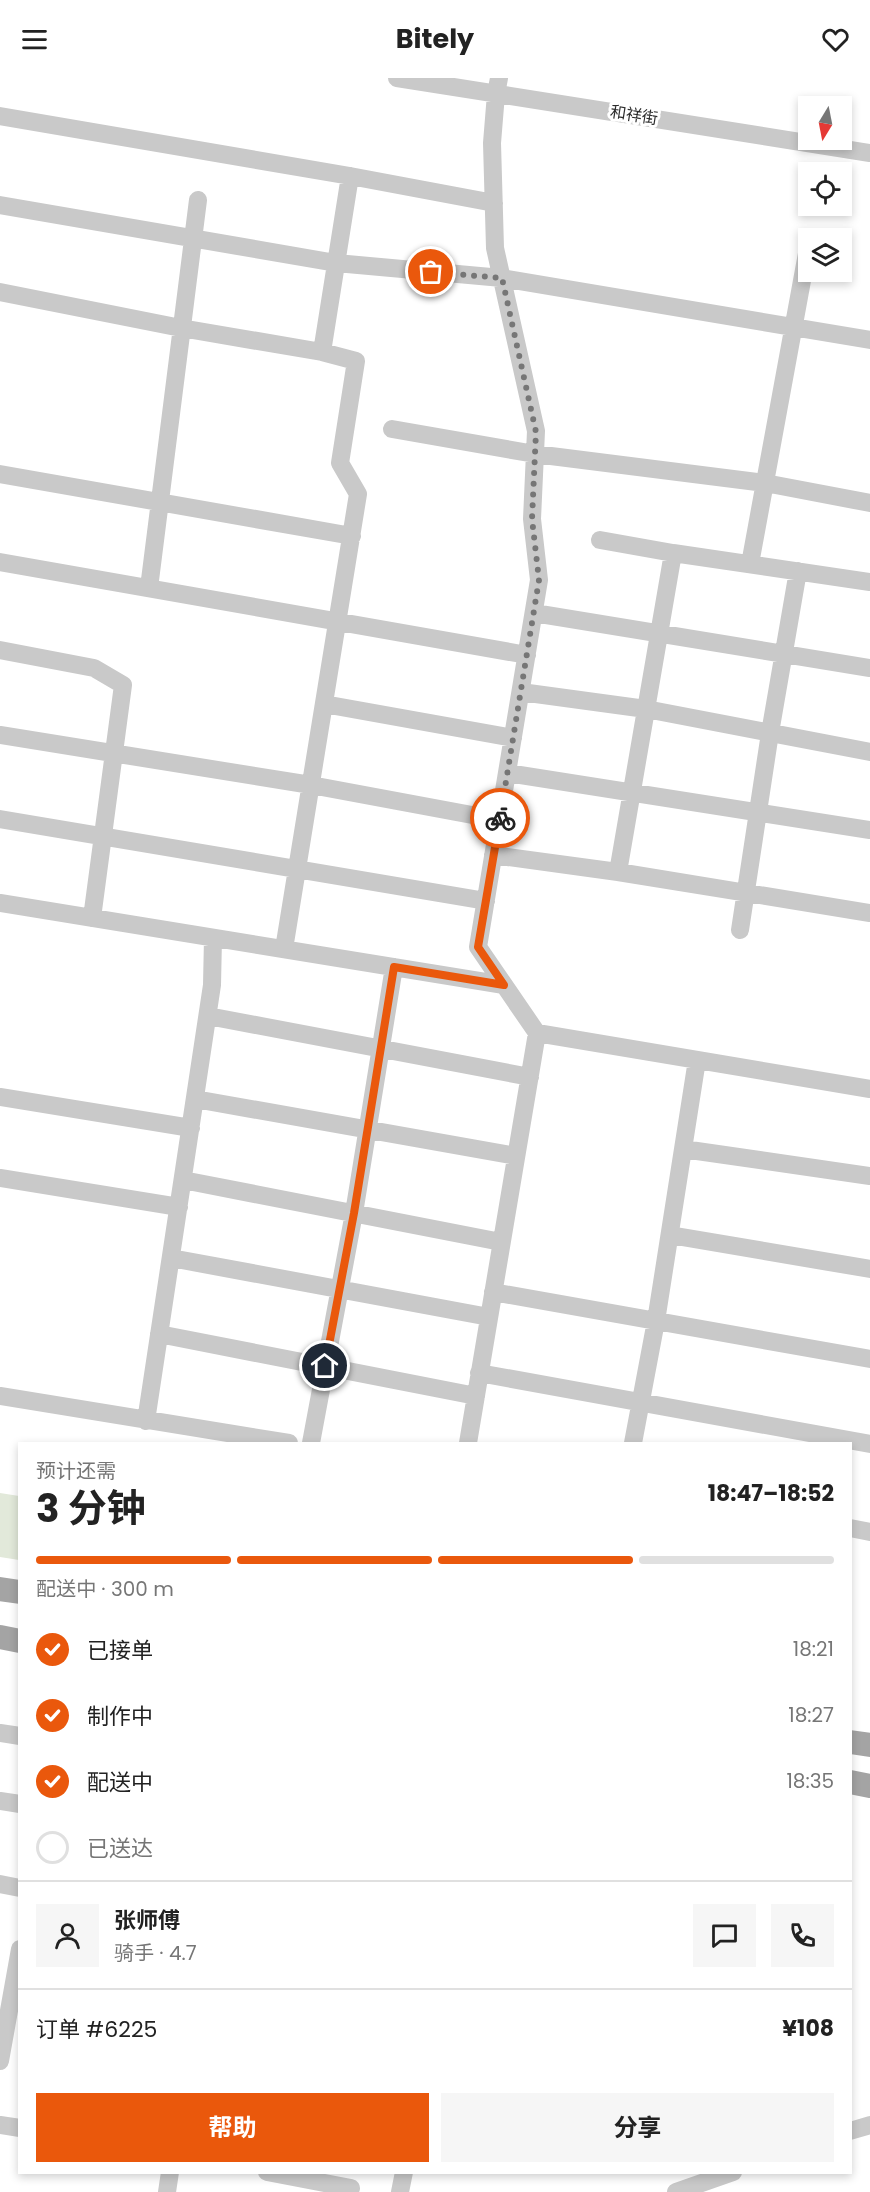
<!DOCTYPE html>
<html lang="zh">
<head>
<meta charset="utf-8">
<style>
	:root { --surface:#fff; --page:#f6f6f6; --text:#222; --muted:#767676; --line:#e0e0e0; --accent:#ea580c }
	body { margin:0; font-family:Poppins,"Noto Sans SC",sans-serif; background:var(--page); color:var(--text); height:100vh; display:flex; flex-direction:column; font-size:22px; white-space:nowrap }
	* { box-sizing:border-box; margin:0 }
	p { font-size:20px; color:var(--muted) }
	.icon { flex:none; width:33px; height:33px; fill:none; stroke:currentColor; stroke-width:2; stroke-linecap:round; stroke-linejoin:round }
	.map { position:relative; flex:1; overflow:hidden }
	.side { position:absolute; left:18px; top:1364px; width:834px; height:732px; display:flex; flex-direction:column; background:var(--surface); border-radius:0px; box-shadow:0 3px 9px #0003 }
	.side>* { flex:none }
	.needle { width:39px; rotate:190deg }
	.tools { position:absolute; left:798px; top:18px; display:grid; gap:12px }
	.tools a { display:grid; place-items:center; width:54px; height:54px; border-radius:0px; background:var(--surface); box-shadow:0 3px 9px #0003; font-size:30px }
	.pin { position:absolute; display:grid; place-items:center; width:51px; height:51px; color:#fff; margin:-26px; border:3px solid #fff; border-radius:50%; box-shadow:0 2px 6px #0007 }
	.courier { position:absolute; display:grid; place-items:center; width:60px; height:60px; margin:-30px; border:4px solid #ea580c; border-radius:50%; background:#fff; color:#222; box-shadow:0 2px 8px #0007 }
	.overview em { font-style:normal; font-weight:700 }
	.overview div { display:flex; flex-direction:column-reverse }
	.overview { display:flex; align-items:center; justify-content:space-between; height:102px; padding:0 18px }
	h1 { font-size:39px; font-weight:700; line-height:45px }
	.bar { display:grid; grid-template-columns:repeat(4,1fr); gap:9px 6px; align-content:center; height:72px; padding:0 18px }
	.bar i { height:8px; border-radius:4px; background:var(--line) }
	.bar .on { background:var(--accent) }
	.bar p { grid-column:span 4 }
	.line { display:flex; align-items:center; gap:15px; padding:0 18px; border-top:2px solid var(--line) }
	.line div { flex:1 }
	.round { display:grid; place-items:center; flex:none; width:63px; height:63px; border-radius:0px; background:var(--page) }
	ol { padding:0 18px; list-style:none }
	li { display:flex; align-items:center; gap:18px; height:66px }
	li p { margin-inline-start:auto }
	li .icon { padding:6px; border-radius:50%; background:var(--accent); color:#fff; stroke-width:4 }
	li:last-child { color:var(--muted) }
	li i { width:33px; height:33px; border:3px solid var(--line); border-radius:50% }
	.cta { display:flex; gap:12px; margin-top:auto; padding:12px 18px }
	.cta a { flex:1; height:69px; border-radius:0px; background:var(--accent); color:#fff; font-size:24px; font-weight:700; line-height:69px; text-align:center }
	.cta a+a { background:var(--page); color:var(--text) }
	header { display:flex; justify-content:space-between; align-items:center; height:78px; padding:0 18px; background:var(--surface); font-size:27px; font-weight:700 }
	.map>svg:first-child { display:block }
	.green { fill:#e2e9da }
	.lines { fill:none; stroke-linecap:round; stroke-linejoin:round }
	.minor { stroke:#c9c9c9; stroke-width:18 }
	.major { stroke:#a4a4a4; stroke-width:24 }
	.done { stroke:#767676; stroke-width:6; stroke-dasharray:0 10.8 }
	.route { stroke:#ea580c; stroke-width:8 }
	.labels { text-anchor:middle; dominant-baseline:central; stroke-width:6; stroke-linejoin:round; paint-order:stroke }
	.street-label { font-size:16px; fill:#2c2c2c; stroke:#fff }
</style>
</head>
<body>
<header><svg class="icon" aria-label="menu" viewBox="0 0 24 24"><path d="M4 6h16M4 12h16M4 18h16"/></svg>Bitely<svg class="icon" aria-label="heart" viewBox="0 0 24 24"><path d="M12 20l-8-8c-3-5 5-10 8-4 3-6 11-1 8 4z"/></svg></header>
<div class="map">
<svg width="870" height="2114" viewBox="0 0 870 2114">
	<rect width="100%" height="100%" fill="#fff"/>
	<path class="green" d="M0,1415L19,1418V1482L0,1479Z"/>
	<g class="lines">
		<path class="minor" d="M397,0L870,75
			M0,38L350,98L494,125
			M0,127L336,185L502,200L870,262
			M0,214L181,250L322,274
			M392,351L535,376L765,405L870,425
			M0,396L352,458
			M600,462L673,475L870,504
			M0,484L527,577
			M750,486L808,170
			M149,510L198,122
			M534,535L870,590
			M0,572L94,590L123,607L92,840
			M521,614L646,631L870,674
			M324,626L513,660
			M0,657L311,707L499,742
			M507,695L870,752
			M0,741L486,823
			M493,777L618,794L870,835
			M618,794L673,475
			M0,825L504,907
			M740,852L770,655L798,493
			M284,871L358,416L340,385L356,283L322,274L350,98
			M208,938L530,999
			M537,955L870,1011
			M0,1019L191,1050
			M195,1021L516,1078
			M683,1071L870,1098
			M0,1100L179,1129
			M183,1102L501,1164
			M670,1157L870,1191
			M171,1180L489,1239
			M493,1214L870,1281
			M159,1256L476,1318
			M479,1295L870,1366
			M0,1318L289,1365
			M146,1343L212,907L213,860
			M311,1365L354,1135L394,889
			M468,1365L537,955L478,869L539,502L532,441L536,353L495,170L492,65L496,16L499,0
			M633,1365L656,1243L697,982
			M850,1450L870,1454
			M0,1655L20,1658
			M0,1723L20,1726
			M0,1806L20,1810
			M0,1983L20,1871
			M0,2047L20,2050
			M850,2053L870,2047
			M267,2094L351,2110
			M167,2114L170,2094
			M400,2114L404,2094
			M676,2114L733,2094"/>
		<path class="major" d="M0,1511L20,1514
			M0,1559L20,1563
			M850,1664L870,1667
			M850,1704L870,1708"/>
	</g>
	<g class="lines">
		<path class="done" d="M431,194L502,200L536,354L532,441L539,502L500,740"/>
		<path class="route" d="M325,1288L354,1135L394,889L504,907L478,869L500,740"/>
	</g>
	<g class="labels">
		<g class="street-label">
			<text transform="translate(634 37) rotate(9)">和祥街</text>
		</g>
	</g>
</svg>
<div class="tools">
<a><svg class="needle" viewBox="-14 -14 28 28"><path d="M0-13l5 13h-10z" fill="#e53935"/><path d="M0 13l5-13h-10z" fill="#767676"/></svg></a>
<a><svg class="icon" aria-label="locate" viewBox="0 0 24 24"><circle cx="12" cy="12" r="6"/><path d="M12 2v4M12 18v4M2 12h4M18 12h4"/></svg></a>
<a><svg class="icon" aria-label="layers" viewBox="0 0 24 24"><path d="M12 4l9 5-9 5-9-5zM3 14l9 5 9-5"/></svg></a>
</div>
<div class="pin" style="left:431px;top:194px;background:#ea580c"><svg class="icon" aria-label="bag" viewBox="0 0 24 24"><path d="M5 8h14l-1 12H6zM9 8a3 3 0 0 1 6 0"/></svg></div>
<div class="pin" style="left:325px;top:1288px;background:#1f2937"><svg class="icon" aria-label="home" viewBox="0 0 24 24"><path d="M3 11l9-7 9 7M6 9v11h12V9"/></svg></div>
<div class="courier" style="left:500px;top:740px"><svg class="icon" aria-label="bike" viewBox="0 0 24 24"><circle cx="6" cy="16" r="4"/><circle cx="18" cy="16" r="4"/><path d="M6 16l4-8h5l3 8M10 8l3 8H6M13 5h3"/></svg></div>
<section class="side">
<div class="overview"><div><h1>3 分钟</h1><p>预计还需</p></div><em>18:47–18:52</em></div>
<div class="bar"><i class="on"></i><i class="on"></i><i class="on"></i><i></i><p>配送中 · 300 m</p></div>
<ol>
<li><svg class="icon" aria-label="check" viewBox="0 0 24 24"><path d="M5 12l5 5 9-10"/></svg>已接单<p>18:21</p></li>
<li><svg class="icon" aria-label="check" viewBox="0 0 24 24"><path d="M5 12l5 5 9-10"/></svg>制作中<p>18:27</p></li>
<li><svg class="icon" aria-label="check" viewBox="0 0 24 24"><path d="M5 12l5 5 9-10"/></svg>配送中<p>18:35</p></li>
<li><i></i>已送达</li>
</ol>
<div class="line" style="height:108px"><a class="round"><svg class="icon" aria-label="person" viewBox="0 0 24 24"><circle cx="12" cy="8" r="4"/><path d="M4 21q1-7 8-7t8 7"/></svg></a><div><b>张师傅</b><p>骑手 · 4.7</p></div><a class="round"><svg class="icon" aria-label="chat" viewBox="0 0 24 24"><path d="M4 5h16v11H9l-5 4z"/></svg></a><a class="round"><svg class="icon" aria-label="phone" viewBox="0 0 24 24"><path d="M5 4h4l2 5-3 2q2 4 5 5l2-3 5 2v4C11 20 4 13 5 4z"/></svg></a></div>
<div class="line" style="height:78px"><div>订单 #6225</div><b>¥108</b></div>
<div class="cta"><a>帮助</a><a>分享</a></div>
</section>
</div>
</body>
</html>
